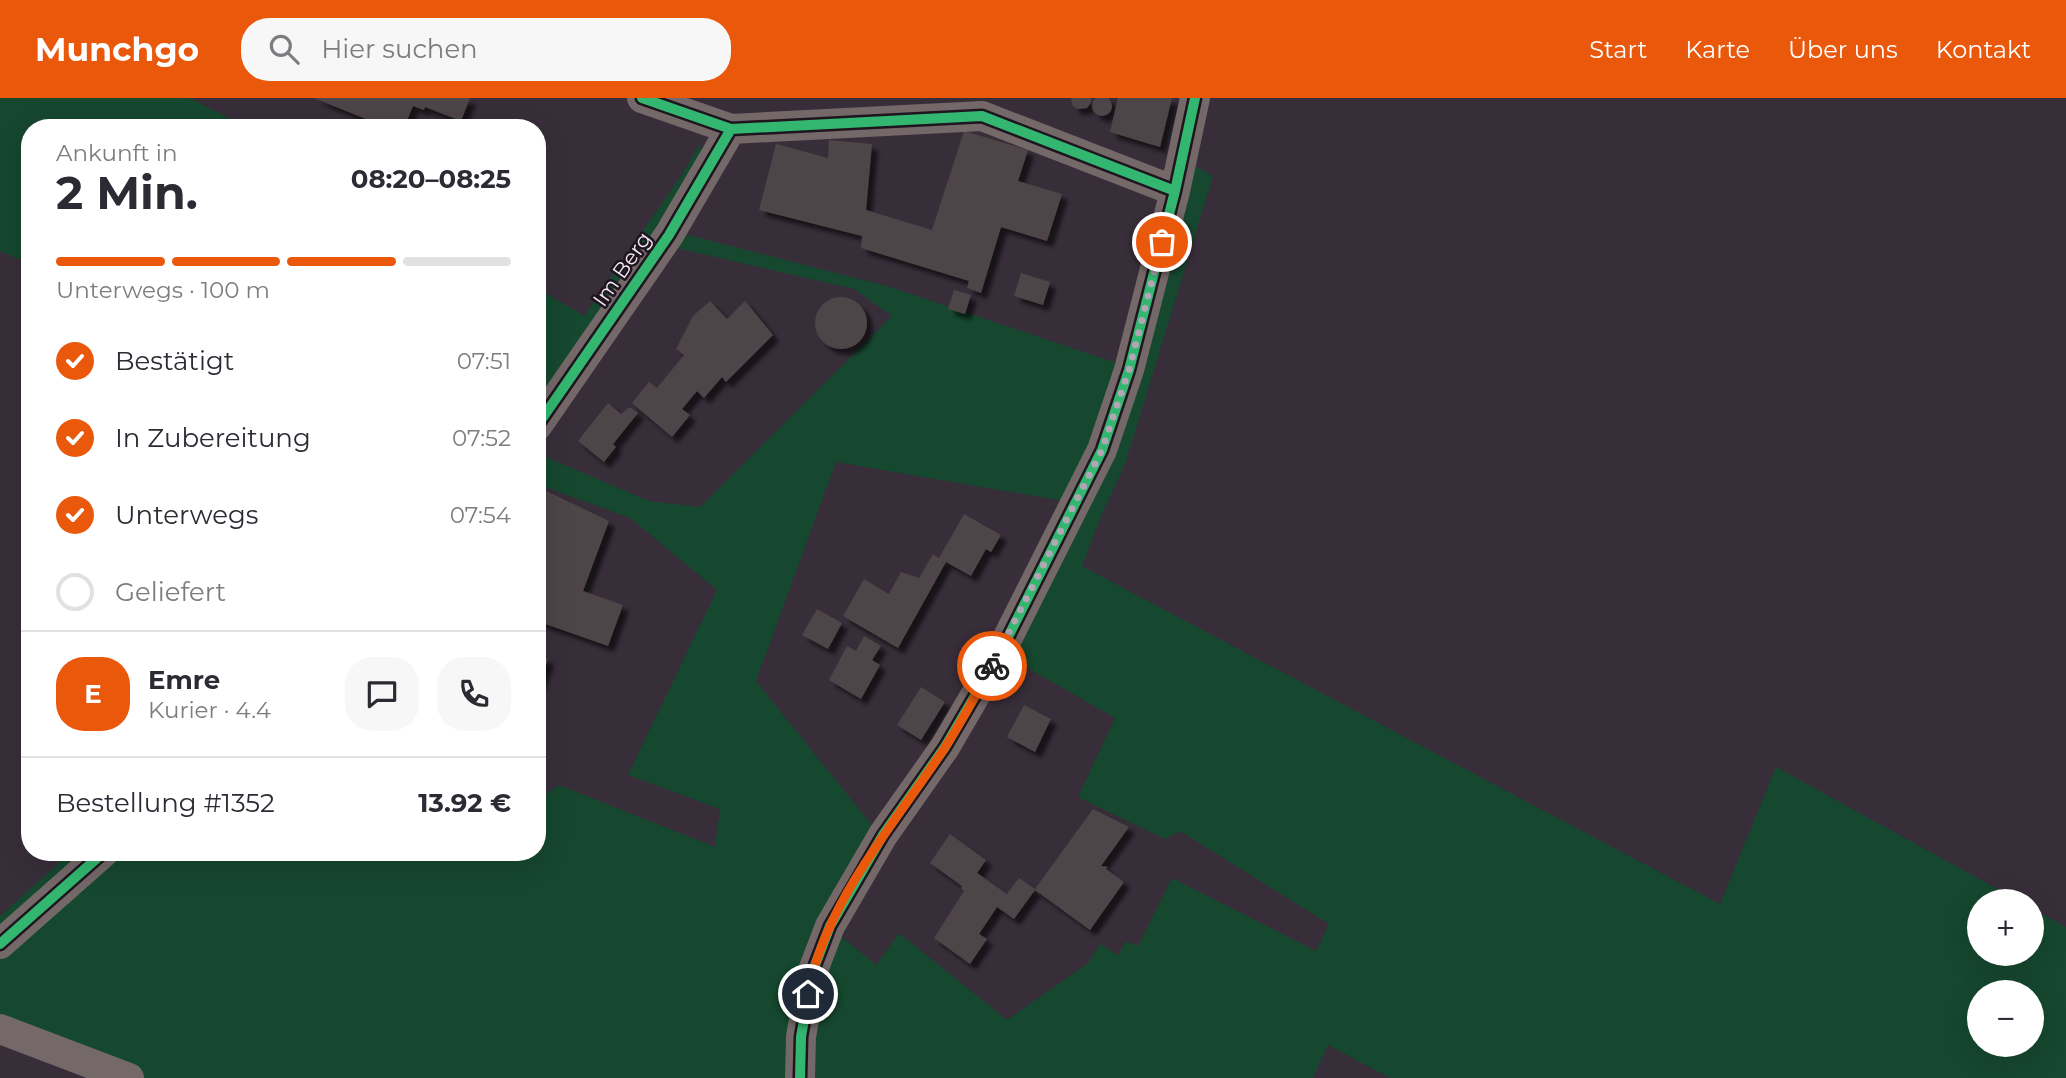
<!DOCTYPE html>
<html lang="de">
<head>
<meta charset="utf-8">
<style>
	:root { --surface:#fff; --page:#f7f7f7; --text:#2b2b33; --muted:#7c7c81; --line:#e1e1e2; --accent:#ea580c }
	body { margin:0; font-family:Montserrat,sans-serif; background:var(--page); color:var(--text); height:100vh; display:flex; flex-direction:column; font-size:26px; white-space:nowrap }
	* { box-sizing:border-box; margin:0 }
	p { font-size:23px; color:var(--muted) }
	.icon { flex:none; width:38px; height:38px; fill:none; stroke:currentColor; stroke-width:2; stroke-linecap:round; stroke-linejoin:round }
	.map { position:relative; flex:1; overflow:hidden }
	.side { position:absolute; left:21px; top:21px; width:525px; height:742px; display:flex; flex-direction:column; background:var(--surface); border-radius:28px; box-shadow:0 7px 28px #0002 }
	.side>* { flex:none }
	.controls { position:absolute; left:1967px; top:791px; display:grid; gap:14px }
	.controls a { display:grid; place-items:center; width:77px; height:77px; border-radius:50%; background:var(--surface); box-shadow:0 7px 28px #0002; font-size:35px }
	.pin { position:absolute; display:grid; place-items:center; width:60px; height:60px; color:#fff; margin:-30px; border:4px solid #fff; border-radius:50%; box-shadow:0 2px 7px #0007 }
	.courier { position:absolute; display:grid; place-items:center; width:70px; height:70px; margin:-35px; border:5px solid #ea580c; border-radius:50%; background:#fff; color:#222; box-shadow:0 2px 9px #0007 }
	.overview em { font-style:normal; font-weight:700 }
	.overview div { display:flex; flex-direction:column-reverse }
	.overview { display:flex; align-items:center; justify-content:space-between; height:119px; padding:0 35px }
	h1 { font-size:46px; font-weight:700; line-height:52px }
	.bar { display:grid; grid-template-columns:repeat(4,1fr); gap:10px 7px; align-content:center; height:84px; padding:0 35px }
	.bar i { height:9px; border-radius:5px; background:var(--line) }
	.bar .active { background:var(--accent) }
	.bar p { grid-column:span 4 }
	.line { display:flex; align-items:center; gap:18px; padding:0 35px; border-top:2px solid var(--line) }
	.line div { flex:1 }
	.round { display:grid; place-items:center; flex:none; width:74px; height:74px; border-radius:28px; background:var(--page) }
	ol { padding:0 35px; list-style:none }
	li { display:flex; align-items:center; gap:21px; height:77px }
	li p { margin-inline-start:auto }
	li .icon { padding:7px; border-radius:50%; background:var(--accent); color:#fff; stroke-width:4 }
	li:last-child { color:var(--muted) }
	li i { width:38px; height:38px; border:4px solid var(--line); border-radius:50% }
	header { display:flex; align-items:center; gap:42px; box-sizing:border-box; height:98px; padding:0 35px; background:var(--accent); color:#fff }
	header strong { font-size:33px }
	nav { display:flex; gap:38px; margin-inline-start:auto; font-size:24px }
	.search { width:490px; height:63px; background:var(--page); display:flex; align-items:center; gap:18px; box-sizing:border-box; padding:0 24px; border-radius:28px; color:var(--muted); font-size:26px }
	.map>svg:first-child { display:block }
	.green { fill:#16472f; fill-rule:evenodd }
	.building { fill:#4e4547; filter:url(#shadow) }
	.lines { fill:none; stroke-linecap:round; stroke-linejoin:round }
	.minor { stroke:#746869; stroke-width:30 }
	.cycleway-casing { stroke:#1e151f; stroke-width:15 }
	.cycleway { stroke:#33b770; stroke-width:10 }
	.done { stroke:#b2a6b4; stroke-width:7; stroke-dasharray:0 12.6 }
	.route { stroke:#ea580c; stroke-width:9 }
	.labels { text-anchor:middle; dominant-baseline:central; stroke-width:5; stroke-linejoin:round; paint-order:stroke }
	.street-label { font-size:21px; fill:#f3e7f5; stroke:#1e151f }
</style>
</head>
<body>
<header>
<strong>Munchgo</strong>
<div class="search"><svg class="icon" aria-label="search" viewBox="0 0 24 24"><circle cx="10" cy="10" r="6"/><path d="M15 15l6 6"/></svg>Hier suchen</div>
<nav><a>Start</a><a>Karte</a><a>Über uns</a><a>Kontakt</a></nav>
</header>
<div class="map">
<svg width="2066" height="980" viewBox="0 0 2066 980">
	<defs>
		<filter id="shadow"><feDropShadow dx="6" dy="6" stdDeviation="2" flood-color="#0009"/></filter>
	</defs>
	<rect width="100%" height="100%" fill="#382e3a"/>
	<path class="green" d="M0,0H189L249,30H30V166L0,153Z
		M700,45L702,61L537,312V190L584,218L684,73Z
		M1193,67L1213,78L1126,364L1102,416L1082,468L1720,806L1776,669L2019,803H1979V856H2032V810L2066,829V980H1390L1328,947L1313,980H809L810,938L835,833L876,867L899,835L1007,922L1088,865L1100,846L1118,857L1126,843L1138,848L1172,780L1316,853L1329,826L1180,733L1165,741L1078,699L1115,620L1007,558L1088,403ZM1979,894H2032V947H1979Z
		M680,135L887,188L1119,266L1093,347L1064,403L836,364L756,583L875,731L791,980H145L0,925V853L111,754H537V702L559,687L715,749L720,711L628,677L717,492L630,420L537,386V355L649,403L700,409L892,218L854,191L672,149Z
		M71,754H92L0,835V818Z"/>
	<path class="building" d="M1092 8a10 10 0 1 1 20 0a10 10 0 1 1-20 0Z
		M314,0H470L461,23L425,9L424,12L413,8L404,30H388Z
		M1071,0H1091V4L1087,10L1077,11L1073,8Z
		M1118,0H1172L1160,49L1110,34Z
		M964,33L1028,52L1018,83L1062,96L1047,143L1001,129L981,195L967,190L969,183L861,150L862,138L759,112L776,46L828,60L829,42L872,46L866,112L932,132Z
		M1021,175L1050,184L1043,207L1014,198Z
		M954,192L971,197L965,216L948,211Z
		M815 225a26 26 0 1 1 52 0a26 26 0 1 1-52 0Z
		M710,203L727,221L745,203L773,237L726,284L722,279L704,300L697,293L682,311L690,317L672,339L632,305L649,284L657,290L684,257L676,251L693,218Z
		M608,305L621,316L630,309L638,315L613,346L616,349L604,364L578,343Z
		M538,389L609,423L583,493L623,507L608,548L537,523V453L543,436L537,434Z
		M964,416L1001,437L991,454L986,451L971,478L946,464L898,550L843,518L864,481L889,496L901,474L919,480L933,456L939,460Z
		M817,511L842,525L828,551L802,537Z
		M864,538L881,548L872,562L880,567L861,601L829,582L847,548L856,553Z
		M537,557L548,561L538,590H537Z
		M921,589L945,604L921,642L897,627Z
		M1024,607L1051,621L1035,654L1007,639Z
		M1093,711L1129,729L1101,768L1108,769L1106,771L1124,784L1090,832L1035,792L1014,821L997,809L979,836L987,841L970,866L934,840L964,793L961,790L962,788L930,765L950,736L986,762L977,775L1007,796L1019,780L1035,791Z"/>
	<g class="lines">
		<path class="minor" d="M642,0L731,31L982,18L1175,93
			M537,328L669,137L731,31
			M0,846L104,754
			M0,931L129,980
			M800,980L801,939L812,875L830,828L883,737L945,649L1000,555L1102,352L1129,272L1175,93L1195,0"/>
		<defs>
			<path id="cycleway" d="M642,0L731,31L982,18L1175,93
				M537,328L669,137L731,31
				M0,846L104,754
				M800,980L801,939L812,875L830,828L883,737L945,649L1000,555L1102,352L1129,272L1175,93L1195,0"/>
		</defs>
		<use href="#cycleway" class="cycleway-casing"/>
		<use href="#cycleway" class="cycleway"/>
	</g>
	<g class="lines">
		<path class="done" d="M992,568L1102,352L1129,272L1162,144"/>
		<path class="route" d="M808,896C824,806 894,726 944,651C961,625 976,596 992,568"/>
	</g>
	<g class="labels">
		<g class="street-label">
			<text transform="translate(622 171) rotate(-55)">Im Berg</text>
		</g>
	</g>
</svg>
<div class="controls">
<a>+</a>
<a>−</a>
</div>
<div class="pin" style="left:1162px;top:144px;background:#ea580c"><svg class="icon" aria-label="bag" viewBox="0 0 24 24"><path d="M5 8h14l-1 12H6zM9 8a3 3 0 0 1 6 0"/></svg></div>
<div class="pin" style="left:808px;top:896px;background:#1f2937"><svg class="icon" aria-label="home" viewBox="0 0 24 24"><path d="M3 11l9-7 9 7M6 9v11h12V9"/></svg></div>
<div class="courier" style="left:992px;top:568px"><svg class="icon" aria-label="bike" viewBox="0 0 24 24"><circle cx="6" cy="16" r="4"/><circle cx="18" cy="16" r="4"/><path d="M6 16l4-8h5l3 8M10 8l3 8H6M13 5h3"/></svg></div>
<section class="side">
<div class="overview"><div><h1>2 Min.</h1><p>Ankunft in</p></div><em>08:20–08:25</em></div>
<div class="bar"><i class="active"></i><i class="active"></i><i class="active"></i><i></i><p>Unterwegs · 100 m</p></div>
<ol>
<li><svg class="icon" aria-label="check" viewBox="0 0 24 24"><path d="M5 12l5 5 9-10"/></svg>Bestätigt<p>07:51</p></li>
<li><svg class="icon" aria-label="check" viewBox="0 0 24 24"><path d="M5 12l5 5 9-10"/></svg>In Zubereitung<p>07:52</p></li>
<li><svg class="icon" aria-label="check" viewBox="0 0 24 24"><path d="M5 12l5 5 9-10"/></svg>Unterwegs<p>07:54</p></li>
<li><i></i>Geliefert</li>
</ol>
<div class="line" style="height:126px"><b class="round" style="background:var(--accent);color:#fff">E</b><div><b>Emre</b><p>Kurier · 4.4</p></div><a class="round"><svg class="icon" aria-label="chat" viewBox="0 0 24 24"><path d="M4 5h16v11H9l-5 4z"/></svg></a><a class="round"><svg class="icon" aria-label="phone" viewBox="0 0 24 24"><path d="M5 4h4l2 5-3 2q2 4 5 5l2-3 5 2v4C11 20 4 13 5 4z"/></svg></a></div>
<div class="line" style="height:91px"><div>Bestellung #1352</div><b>13.92 €</b></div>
</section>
</div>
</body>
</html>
